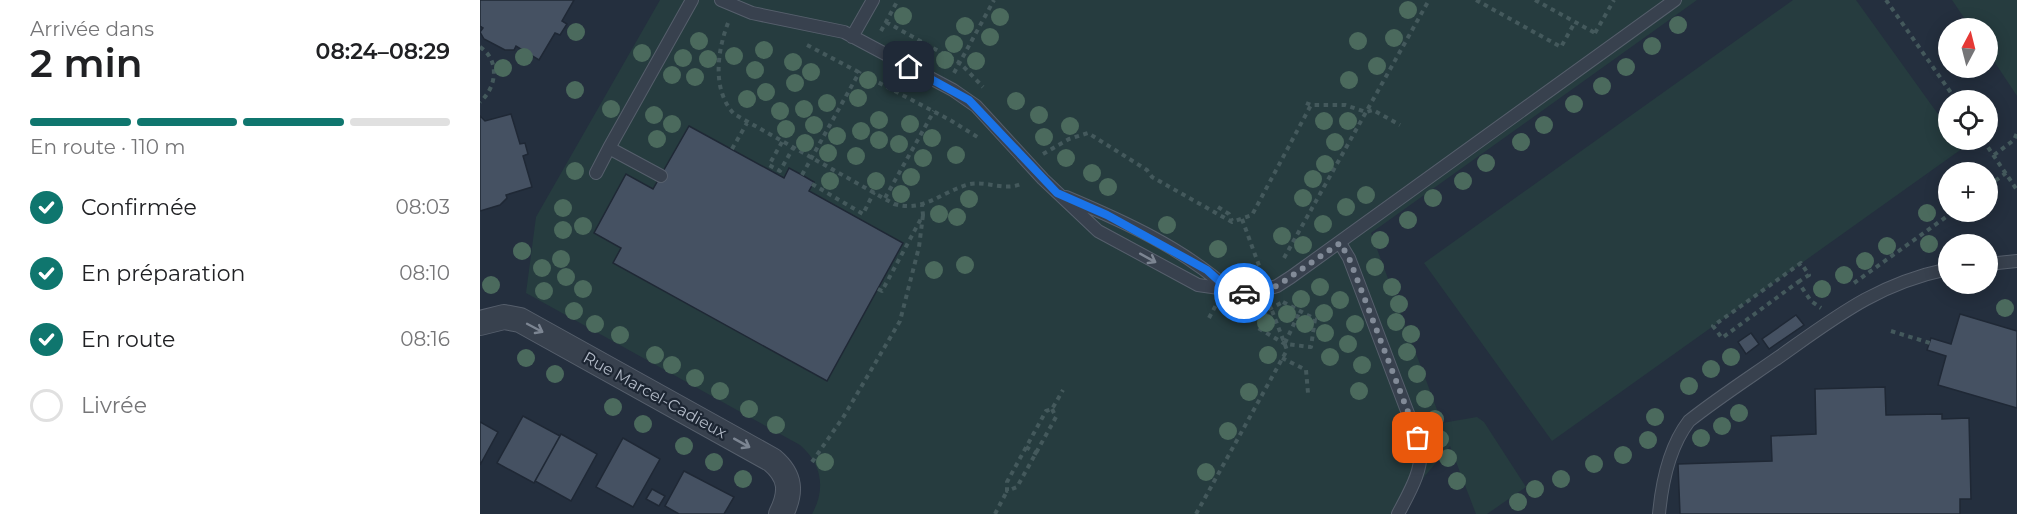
<!DOCTYPE html>
<html lang="fr">
<head>
<meta charset="utf-8">
<style>
	:root { --surface:#fff; --page:#f2f2f2; --text:#202124; --muted:#757577; --line:#e0e0e0; --accent:#0f766e }
	body { margin:0; font-family:Montserrat,sans-serif; background:var(--page); color:var(--text); height:100vh; display:flex; flex-direction:column; font-size:22px; white-space:nowrap }
	* { box-sizing:border-box; margin:0 }
	p { font-size:20px; color:var(--muted) }
	.icon { flex:none; width:33px; height:33px; fill:none; stroke:currentColor; stroke-width:2; stroke-linecap:round; stroke-linejoin:round }
	.map { position:relative; flex:1; overflow:hidden }
	.details { display:flex; flex-direction:column; background:var(--surface); width:480px }
	.details>* { flex:none }
	.needle { width:39px; rotate:7deg }
	.fabs { position:absolute; left:1458px; top:18px; display:grid; gap:12px }
	.fabs a { display:grid; place-items:center; width:60px; height:60px; border-radius:50%; background:var(--surface); box-shadow:0 3px 15px #0003; font-size:30px }
	.pin { position:absolute; display:grid; place-items:center; width:51px; height:51px; color:#fff; margin:-26px; border-radius:12px; box-shadow:0 3px 9px #0006 }
	.courier { position:absolute; display:grid; place-items:center; width:60px; height:60px; margin:-30px; border:4px solid #1a73e8; border-radius:50%; background:#fff; color:#222; box-shadow:0 2px 8px #0007 }
	.summary em { font-style:normal; font-weight:600 }
	.summary div { display:flex; flex-direction:column-reverse }
	.summary { display:flex; align-items:center; justify-content:space-between; height:102px; padding:0 30px }
	h1 { font-size:39px; font-weight:600; line-height:45px }
	.bar { display:grid; grid-template-columns:repeat(4,1fr); gap:9px 6px; align-content:center; height:72px; padding:0 30px }
	.bar i { height:8px; border-radius:4px; background:var(--line) }
	.bar .current { background:var(--accent) }
	.bar p { grid-column:span 4 }
	ol { padding:0 30px; list-style:none }
	li { display:flex; align-items:center; gap:18px; height:66px }
	li p { margin-inline-start:auto }
	li .icon { padding:6px; border-radius:50%; background:var(--accent); color:#fff; stroke-width:4 }
	li:last-child { color:var(--muted) }
	li i { width:33px; height:33px; border:3px solid var(--line); border-radius:50% }
	main { display:flex; flex:1; min-height:0 }
	.map>svg:first-child { display:block }
	.green { fill:#263c3f }
	.building { fill:#455162; stroke:#1f2835; stroke-width:1.5 }
	.lines { fill:none; stroke-linecap:round; stroke-linejoin:round }
	.lane-casing { stroke:#565f6c; stroke-width:14 }
	.street-casing { stroke:#565f6c; stroke-width:26 }
	.path { stroke:#44595c; stroke-width:4; stroke-dasharray:4.5 4.5; stroke-linecap:butt }
	.lane { stroke:#38414e; stroke-width:12 }
	.street { stroke:#38414e; stroke-width:24 }
	.tree { fill:#4b6a5d }
	.oneway { stroke:#7c8592 }
	.done { stroke:#828b98; stroke-width:6; stroke-dasharray:0 10.8 }
	.route { stroke:#1a73e8; stroke-width:8 }
	.labels { text-anchor:middle; dominant-baseline:central; stroke-width:4.5; stroke-linejoin:round; paint-order:stroke }
	.street-label { font-size:16px; fill:#b4bcc9; stroke:#1d2633 }
</style>
</head>
<body>
<main>
<section class="details">
<div class="summary"><div><h1>2 min</h1><p>Arrivée dans</p></div><em>08:24–08:29</em></div>
<div class="bar"><i class="current"></i><i class="current"></i><i class="current"></i><i></i><p>En route · 110 m</p></div>
<ol>
<li><svg class="icon" aria-label="check" viewBox="0 0 24 24"><path d="M5 12l5 5 9-10"/></svg>Confirmée<p>08:03</p></li>
<li><svg class="icon" aria-label="check" viewBox="0 0 24 24"><path d="M5 12l5 5 9-10"/></svg>En préparation<p>08:10</p></li>
<li><svg class="icon" aria-label="check" viewBox="0 0 24 24"><path d="M5 12l5 5 9-10"/></svg>En route<p>08:16</p></li>
<li><i></i>Livrée</li>
</ol>
</section>
<div class="map">
<svg width="1537" height="514" viewBox="0 0 1537 514">
	<rect width="100%" height="100%" fill="#242f3e"/>
	<path class="green" d="M180,0H1217L891,233L962,423L997,417L1004,422L1046,487L1007,514H996L970,446L944,477L923,514H332C346,489 342,464 320,445L46,293L56,217Z
		M1313,0H1376L1468,128V140H1477L1483,148L1072,441L944,263Z
		M1472,0H1537V96L1508,52V28H1491Z"/>
	<path class="building" d="M0,0H94L82,21L87,24L80,35L75,33L59,60L36,46L34,50H25L4,39L0,32L3,28L0,26Z
		M31,114L40,144L45,143L48,154L43,156L52,187L26,195L27,198L20,205L0,211V116L5,121Z
		M209,126L304,178L309,168L322,175L334,182L329,191L423,243L347,381L133,263L141,248L114,233L146,174L173,189Z
		M1480,314L1537,331V408L1458,385L1466,356L1447,350L1451,338L1471,344Z
		M1316,315L1324,325L1289,349L1282,339Z
		M1271,333L1279,344L1266,354L1258,342Z
		M1405,387L1406,415L1462,414V419L1489,418L1491,499H1480V514H1200L1198,464L1292,461L1291,436L1336,434L1335,389Z
		M43,416L80,436L54,483L17,463Z
		M0,422L18,432L0,465Z
		M81,434L117,454L91,501L55,481Z
		M143,438L180,459L153,507L116,487Z
		M204,471L254,497L244,514H199L185,506Z
		M172,489L185,496L179,506L166,499Z"/>
	<g class="lines">
		<defs>
			<path id="lane" d="M241,0L272,13L364,32L473,90L496,106L563,179L618,231L718,285L774,293L797,286L811,277L1195,0
				M372,37L393,0
				M116,173L129,148
				M181,176L129,148L212,0
				M586,197C643,221 705,249 750,291
				M860,243L869,258L940,445C944,469 929,493 918,514
				M1508,264L1537,261
				M1179,514C1182,481 1189,447 1209,421C1238,398 1269,378 1299,357C1357,316 1397,284 1468,269"/>
			<path id="street" d="M0,323L24,317L40,320L292,460C311,476 312,492 301,514"/>
		</defs>
		<use href="#lane" class="lane-casing"/>
		<use href="#street" class="street-casing"/>
		<path class="path" d="M996,0L1081,47L1095,22
			M1055,0L1117,34
			M1406,0L1476,100
			M406,22L480,63L503,87
			M248,23C237,52 232,90 254,114L414,204C444,213 462,191 490,184C507,181 525,191 541,184
			M401,31L418,0
			M1115,33L1134,0
			M327,45L470,120L499,138
			M0,47C20,60 17,87 0,102
			M474,73L514,0
			M826,103L831,105H865L886,112L893,110L920,125
			M1503,140L1537,190
			M302,142L289,165L300,171L313,148
			M252,149L267,123
			M563,154L589,139L608,133L667,170L672,177L752,222L772,215L831,105
			M1514,155L1534,140L1537,133
			M322,175L380,71
			M332,184L383,214L394,192
			M1508,186L1526,173
			M405,198L454,111
			M738,207L749,214L752,221
			M762,219L781,271
			M804,258L949,0
			M1318,282L1329,275L1321,263L1233,326L1242,338L1318,282L1331,301L1341,308
			M1374,283L1473,212
			M398,289L402,291L443,215L442,205
			M803,302L835,319L831,347L805,344L778,328L787,310Z
			M729,318L736,305
			M1411,331L1450,343
			M805,343L820,311
			M802,358L826,370L828,393
			M572,409L576,417L537,487L527,491V482L566,411L572,409L583,390
			M546,447L559,455
			M332,462L364,416L420,321L439,247L443,215
			M515,514L527,491
			M716,514L807,350L791,308"/>
		<use href="#lane" class="lane"/>
		<use href="#street" class="street"/>
	</g>
	<g class="tree">
		<circle cx="928" cy="10" r="9"/>
		<circle cx="423" cy="16" r="9"/>
		<circle cx="520" cy="17" r="9"/>
		<circle cx="1198" cy="25" r="9"/>
		<circle cx="485" cy="26" r="9"/>
		<circle cx="96" cy="32" r="9"/>
		<circle cx="510" cy="37" r="9"/>
		<circle cx="914" cy="38" r="9"/>
		<circle cx="219" cy="41" r="9"/>
		<circle cx="878" cy="41" r="9"/>
		<circle cx="474" cy="44" r="9"/>
		<circle cx="1172" cy="46" r="9"/>
		<circle cx="284" cy="50" r="9"/>
		<circle cx="162" cy="53" r="9"/>
		<circle cx="254" cy="56" r="9"/>
		<circle cx="44" cy="57" r="9"/>
		<circle cx="203" cy="58" r="9"/>
		<circle cx="228" cy="59" r="9"/>
		<circle cx="465" cy="60" r="9"/>
		<circle cx="496" cy="61" r="9"/>
		<circle cx="313" cy="62" r="9"/>
		<circle cx="897" cy="66" r="9"/>
		<circle cx="1146" cy="67" r="9"/>
		<circle cx="23" cy="68" r="9"/>
		<circle cx="275" cy="70" r="9"/>
		<circle cx="331" cy="72" r="9"/>
		<circle cx="192" cy="75" r="9"/>
		<circle cx="215" cy="77" r="9"/>
		<circle cx="388" cy="80" r="9"/>
		<circle cx="869" cy="80" r="9"/>
		<circle cx="315" cy="83" r="9"/>
		<circle cx="1122" cy="86" r="9"/>
		<circle cx="95" cy="90" r="9"/>
		<circle cx="286" cy="92" r="9"/>
		<circle cx="378" cy="98" r="9"/>
		<circle cx="267" cy="99" r="9"/>
		<circle cx="536" cy="101" r="9"/>
		<circle cx="347" cy="103" r="9"/>
		<circle cx="1094" cy="104" r="9"/>
		<circle cx="131" cy="109" r="9"/>
		<circle cx="324" cy="109" r="9"/>
		<circle cx="300" cy="111" r="9"/>
		<circle cx="174" cy="115" r="9"/>
		<circle cx="559" cy="115" r="9"/>
		<circle cx="399" cy="120" r="9"/>
		<circle cx="844" cy="121" r="9"/>
		<circle cx="868" cy="121" r="9"/>
		<circle cx="192" cy="124" r="9"/>
		<circle cx="430" cy="124" r="9"/>
		<circle cx="334" cy="125" r="9"/>
		<circle cx="1064" cy="125" r="9"/>
		<circle cx="590" cy="126" r="9"/>
		<circle cx="306" cy="129" r="9"/>
		<circle cx="381" cy="131" r="9"/>
		<circle cx="357" cy="136" r="9"/>
		<circle cx="564" cy="137" r="9"/>
		<circle cx="452" cy="138" r="9"/>
		<circle cx="177" cy="139" r="9"/>
		<circle cx="399" cy="140" r="9"/>
		<circle cx="855" cy="142" r="9"/>
		<circle cx="1041" cy="142" r="9"/>
		<circle cx="325" cy="143" r="9"/>
		<circle cx="419" cy="144" r="9"/>
		<circle cx="348" cy="153" r="9"/>
		<circle cx="476" cy="155" r="9"/>
		<circle cx="376" cy="156" r="9"/>
		<circle cx="443" cy="158" r="9"/>
		<circle cx="586" cy="158" r="9"/>
		<circle cx="1006" cy="163" r="9"/>
		<circle cx="845" cy="164" r="9"/>
		<circle cx="95" cy="171" r="9"/>
		<circle cx="612" cy="173" r="9"/>
		<circle cx="431" cy="177" r="9"/>
		<circle cx="833" cy="179" r="9"/>
		<circle cx="350" cy="181" r="9"/>
		<circle cx="396" cy="181" r="9"/>
		<circle cx="983" cy="181" r="9"/>
		<circle cx="628" cy="187" r="9"/>
		<circle cx="421" cy="194" r="9"/>
		<circle cx="886" cy="195" r="9"/>
		<circle cx="823" cy="198" r="9"/>
		<circle cx="953" cy="198" r="9"/>
		<circle cx="489" cy="199" r="9"/>
		<circle cx="866" cy="207" r="9"/>
		<circle cx="83" cy="208" r="9"/>
		<circle cx="1447" cy="213" r="9"/>
		<circle cx="459" cy="214" r="9"/>
		<circle cx="477" cy="217" r="9"/>
		<circle cx="928" cy="220" r="9"/>
		<circle cx="843" cy="224" r="9"/>
		<circle cx="687" cy="225" r="9"/>
		<circle cx="103" cy="226" r="9"/>
		<circle cx="83" cy="230" r="9"/>
		<circle cx="802" cy="236" r="9"/>
		<circle cx="900" cy="240" r="9"/>
		<circle cx="1449" cy="244" r="9"/>
		<circle cx="823" cy="245" r="9"/>
		<circle cx="1407" cy="246" r="9"/>
		<circle cx="738" cy="249" r="9"/>
		<circle cx="42" cy="251" r="9"/>
		<circle cx="81" cy="259" r="9"/>
		<circle cx="1385" cy="261" r="9"/>
		<circle cx="485" cy="265" r="9"/>
		<circle cx="895" cy="267" r="9"/>
		<circle cx="62" cy="268" r="9"/>
		<circle cx="454" cy="270" r="9"/>
		<circle cx="1364" cy="275" r="9"/>
		<circle cx="86" cy="277" r="9"/>
		<circle cx="11" cy="285" r="9"/>
		<circle cx="840" cy="287" r="9"/>
		<circle cx="912" cy="287" r="9"/>
		<circle cx="103" cy="289" r="9"/>
		<circle cx="1342" cy="289" r="9"/>
		<circle cx="64" cy="291" r="9"/>
		<circle cx="821" cy="299" r="9"/>
		<circle cx="860" cy="300" r="9"/>
		<circle cx="919" cy="304" r="9"/>
		<circle cx="1525" cy="308" r="9"/>
		<circle cx="94" cy="311" r="9"/>
		<circle cx="844" cy="313" r="9"/>
		<circle cx="807" cy="314" r="9"/>
		<circle cx="916" cy="322" r="9"/>
		<circle cx="786" cy="323" r="9"/>
		<circle cx="115" cy="324" r="9"/>
		<circle cx="825" cy="324" r="9"/>
		<circle cx="875" cy="324" r="9"/>
		<circle cx="845" cy="333" r="9"/>
		<circle cx="931" cy="334" r="9"/>
		<circle cx="140" cy="335" r="9"/>
		<circle cx="868" cy="344" r="9"/>
		<circle cx="927" cy="352" r="9"/>
		<circle cx="175" cy="355" r="9"/>
		<circle cx="788" cy="355" r="9"/>
		<circle cx="850" cy="357" r="9"/>
		<circle cx="1251" cy="357" r="9"/>
		<circle cx="46" cy="358" r="9"/>
		<circle cx="192" cy="365" r="9"/>
		<circle cx="882" cy="365" r="9"/>
		<circle cx="1231" cy="369" r="9"/>
		<circle cx="75" cy="374" r="9"/>
		<circle cx="937" cy="374" r="9"/>
		<circle cx="215" cy="378" r="9"/>
		<circle cx="1209" cy="386" r="9"/>
		<circle cx="240" cy="391" r="9"/>
		<circle cx="879" cy="391" r="9"/>
		<circle cx="769" cy="392" r="9"/>
		<circle cx="945" cy="399" r="9"/>
		<circle cx="133" cy="407" r="9"/>
		<circle cx="269" cy="409" r="9"/>
		<circle cx="1259" cy="413" r="9"/>
		<circle cx="1175" cy="417" r="9"/>
		<circle cx="955" cy="419" r="9"/>
		<circle cx="163" cy="424" r="9"/>
		<circle cx="296" cy="425" r="9"/>
		<circle cx="1242" cy="426" r="9"/>
		<circle cx="748" cy="431" r="9"/>
		<circle cx="1221" cy="438" r="9"/>
		<circle cx="960" cy="439" r="9"/>
		<circle cx="1168" cy="440" r="9"/>
		<circle cx="204" cy="446" r="9"/>
		<circle cx="1143" cy="455" r="9"/>
		<circle cx="968" cy="458" r="9"/>
		<circle cx="234" cy="462" r="9"/>
		<circle cx="345" cy="462" r="9"/>
		<circle cx="1114" cy="464" r="9"/>
		<circle cx="726" cy="472" r="9"/>
		<circle cx="263" cy="479" r="9"/>
		<circle cx="1081" cy="479" r="9"/>
		<circle cx="977" cy="481" r="9"/>
		<circle cx="1055" cy="489" r="9"/>
		<circle cx="1038" cy="502" r="9"/>
	</g>
	<defs><path id="oneway-shaft" d="M-6 0H5M1.5-3L5.5 0L1.5 3" fill="none" stroke-width="1.6" stroke-linecap="round" stroke-linejoin="round" transform="scale(1.5)"/></defs>
	<g class="oneway">
		<use href="#oneway-shaft" transform="translate(668 258) rotate(29)"/>
		<use href="#oneway-shaft" transform="translate(55 328) rotate(28)"/>
		<use href="#oneway-shaft" transform="translate(262 443) rotate(29)"/>
	</g>
	<g class="lines">
		<path class="done" d="M764,293L797,286L860,243L869,258L938,438"/>
		<path class="route" d="M429,67L489,100L577,193L627,215L727,270L750,291L764,293"/>
	</g>
	<g class="labels">
		<g class="street-label">
			<text transform="translate(175 395) rotate(29)">Rue Marcel-Cadieux</text>
		</g>
	</g>
</svg>
<div class="fabs">
<a><svg class="needle" viewBox="-14 -14 28 28"><path d="M0-13l5 13h-10z" fill="#e53935"/><path d="M0 13l5-13h-10z" fill="#757577"/></svg></a>
<a><svg class="icon" aria-label="locate" viewBox="0 0 24 24"><circle cx="12" cy="12" r="6"/><path d="M12 2v4M12 18v4M2 12h4M18 12h4"/></svg></a>
<a>+</a>
<a>−</a>
</div>
<div class="pin" style="left:938px;top:438px;background:#ea580c"><svg class="icon" aria-label="bag" viewBox="0 0 24 24"><path d="M5 8h14l-1 12H6zM9 8a3 3 0 0 1 6 0"/></svg></div>
<div class="pin" style="left:429px;top:67px;background:#1f2937"><svg class="icon" aria-label="home" viewBox="0 0 24 24"><path d="M3 11l9-7 9 7M6 9v11h12V9"/></svg></div>
<div class="courier" style="left:764px;top:293px"><svg class="icon" aria-label="car" viewBox="0 0 24 24"><path d="M5 17H2v-5l4-1 3-4h7l3 4 3 1v5h-3M9 17h6M6 11h13"/><circle cx="7" cy="17" r="2"/><circle cx="17" cy="17" r="2"/></svg></div>
</div>
</main>
</body>
</html>
